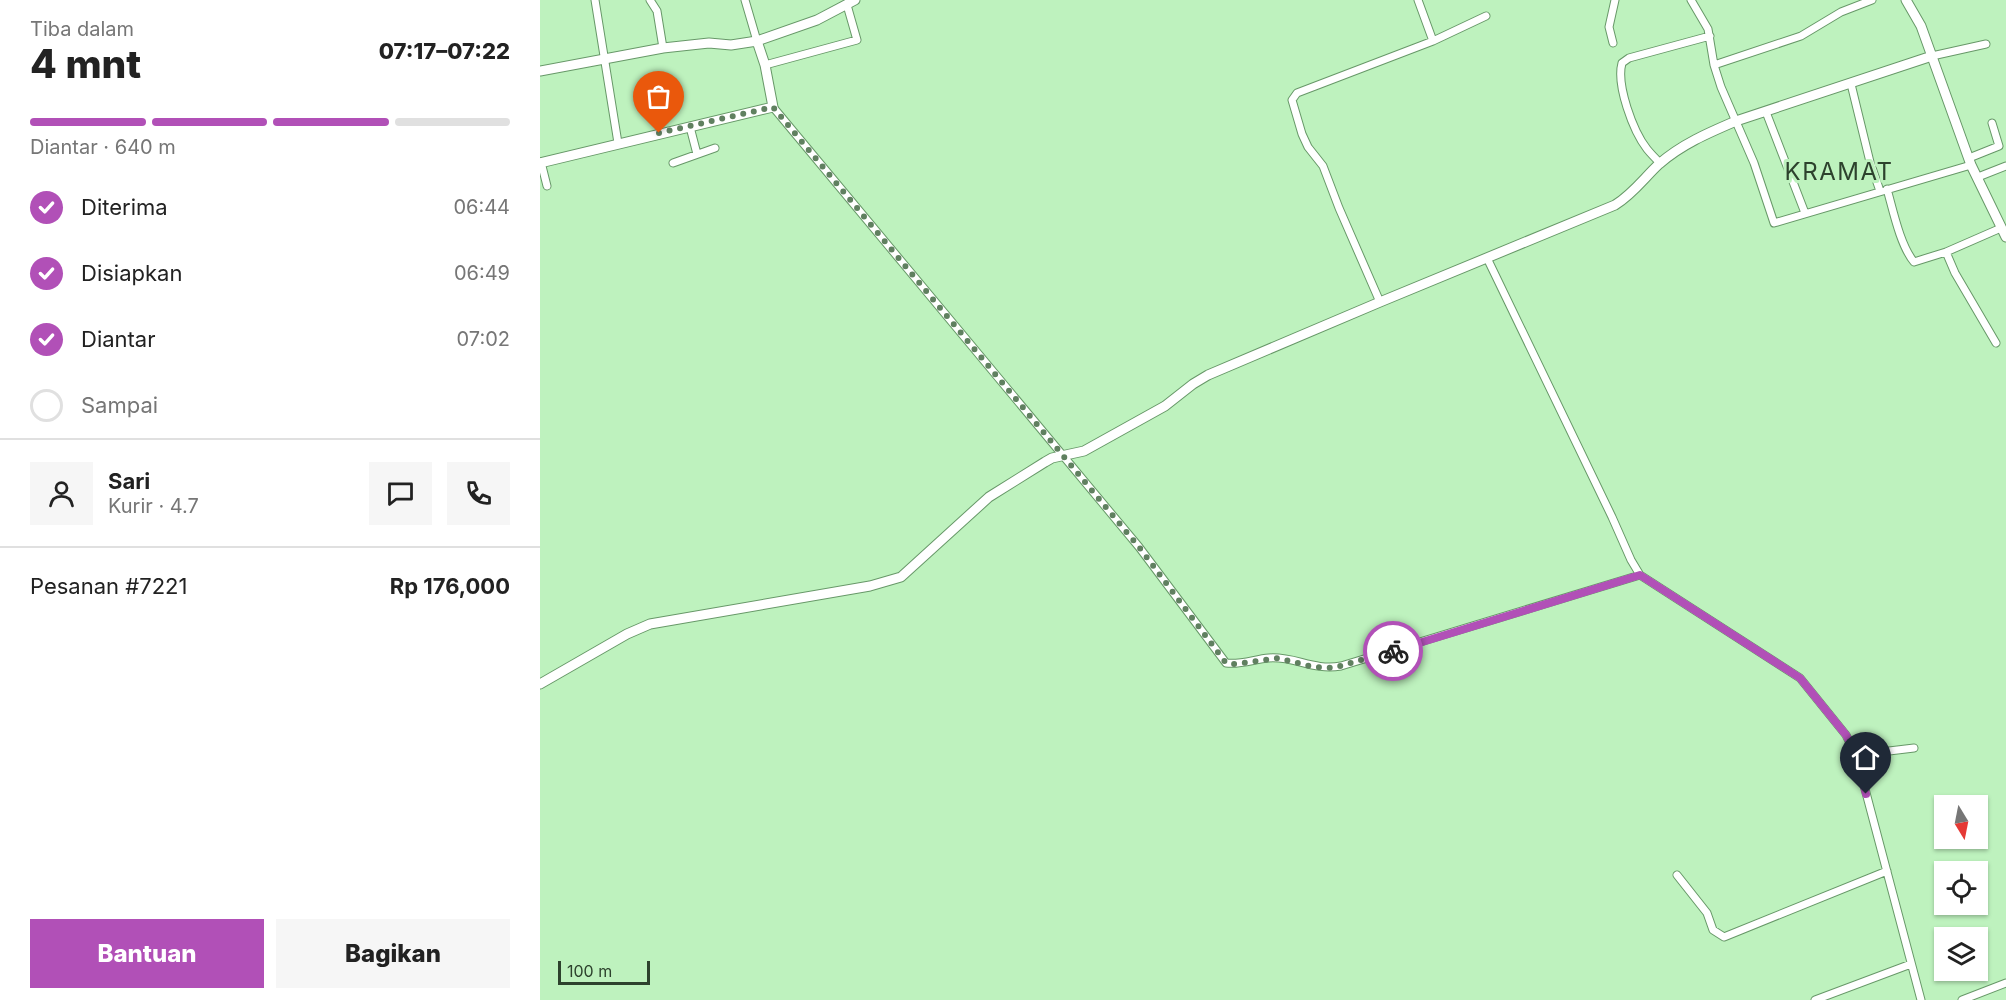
<!DOCTYPE html>
<html lang="id">
<head>
<meta charset="utf-8">
<style>
	:root { --surface:#fff; --page:#f6f6f6; --text:#222; --muted:#767676; --line:#e0e0e0; --accent:#b150b7 }
	body { margin:0; font-family:Inter,sans-serif; background:var(--page); color:var(--text); height:100vh; display:flex; flex-direction:column; font-size:22px; white-space:nowrap }
	* { box-sizing:border-box; margin:0 }
	p { font-size:20px; color:var(--muted) }
	.icon { flex:none; width:33px; height:33px; fill:none; stroke:currentColor; stroke-width:2; stroke-linecap:round; stroke-linejoin:round }
	.map { position:relative; flex:1; overflow:hidden }
	.drawer { display:flex; flex-direction:column; background:var(--surface); width:540px }
	.drawer>* { flex:none }
	.needle { width:39px; rotate:170deg }
	.controls { position:absolute; left:1394px; top:795px; display:grid; gap:12px }
	.controls a { display:grid; place-items:center; width:54px; height:54px; border-radius:0px; background:var(--surface); box-shadow:0 2px 4px #0004; font-size:30px }
	.scale { position:absolute; left:18px; bottom:15px; width:92px; box-sizing:border-box; padding-left:6px; border:3px solid #2d422d; border-top:0; font-size:16px; line-height:21px; white-space:nowrap; color:#2d422d; -webkit-text-stroke:4px #bef2be; paint-order:stroke }
	.pin { position:absolute; display:grid; place-items:center; width:51px; height:51px; color:#fff; margin:-62px -26px; border-radius:50% 50% 50% 0; rotate:-45deg; box-shadow:0 0 6px #0007 }
	.pin .icon { rotate:45deg }
	.courier { position:absolute; display:grid; place-items:center; width:60px; height:60px; margin:-30px; border:4px solid #b150b7; border-radius:50%; background:#fff; color:#222; box-shadow:0 2px 8px #0007 }
	.summary em { font-style:normal; font-weight:800 }
	.summary div { display:flex; flex-direction:column-reverse }
	.summary { display:flex; align-items:center; justify-content:space-between; height:102px; padding:0 30px }
	h1 { font-size:39px; font-weight:800; line-height:45px }
	.bar { display:grid; grid-template-columns:repeat(4,1fr); gap:9px 6px; align-content:center; height:72px; padding:0 30px }
	.bar i { height:8px; border-radius:4px; background:var(--line) }
	.bar .active { background:var(--accent) }
	.bar p { grid-column:span 4 }
	.line { display:flex; align-items:center; gap:15px; padding:0 30px; border-top:2px solid var(--line) }
	.line div { flex:1 }
	.round { display:grid; place-items:center; flex:none; width:63px; height:63px; border-radius:0px; background:var(--page) }
	ol { padding:0 30px; list-style:none }
	li { display:flex; align-items:center; gap:18px; height:66px }
	li p { margin-inline-start:auto }
	li .icon { padding:6px; border-radius:50%; background:var(--accent); color:#fff; stroke-width:4 }
	li:last-child { color:var(--muted) }
	li i { width:33px; height:33px; border:3px solid var(--line); border-radius:50% }
	.action { display:flex; gap:12px; margin-top:auto; padding:12px 30px }
	.action a { flex:1; height:69px; border-radius:0px; background:var(--accent); color:#fff; font-size:24px; font-weight:800; line-height:69px; text-align:center }
	.action a+a { background:var(--page); color:var(--text) }
	main { display:flex; flex:1; min-height:0 }
	.map>svg:first-child { display:block }
	.lines { fill:none; stroke-linecap:round; stroke-linejoin:round }
	.street-casing { stroke:#679868; stroke-width:9 }
	.secondary-casing { stroke:#679868; stroke-width:11 }
	.street { stroke:#fff; stroke-width:7 }
	.secondary { stroke:#fff; stroke-width:9 }
	.done { stroke:#608060; stroke-width:6; stroke-dasharray:0 10.8 }
	.route { stroke:#b150b7; stroke-width:8 }
	.labels { text-anchor:middle; dominant-baseline:central; stroke-width:6; stroke-linejoin:round; paint-order:stroke }
	.quarter-label { font-size:24px; letter-spacing:1.5px; fill:#2d422d; stroke:#bef2be }
</style>
</head>
<body>
<main>
<section class="drawer">
<div class="summary"><div><h1>4 mnt</h1><p>Tiba dalam</p></div><em>07:17–07:22</em></div>
<div class="bar"><i class="active"></i><i class="active"></i><i class="active"></i><i></i><p>Diantar · 640 m</p></div>
<ol>
<li><svg class="icon" aria-label="check" viewBox="0 0 24 24"><path d="M5 12l5 5 9-10"/></svg>Diterima<p>06:44</p></li>
<li><svg class="icon" aria-label="check" viewBox="0 0 24 24"><path d="M5 12l5 5 9-10"/></svg>Disiapkan<p>06:49</p></li>
<li><svg class="icon" aria-label="check" viewBox="0 0 24 24"><path d="M5 12l5 5 9-10"/></svg>Diantar<p>07:02</p></li>
<li><i></i>Sampai</li>
</ol>
<div class="line" style="height:108px"><a class="round"><svg class="icon" aria-label="person" viewBox="0 0 24 24"><circle cx="12" cy="8" r="4"/><path d="M4 21q1-7 8-7t8 7"/></svg></a><div><b>Sari</b><p>Kurir · 4.7</p></div><a class="round"><svg class="icon" aria-label="chat" viewBox="0 0 24 24"><path d="M4 5h16v11H9l-5 4z"/></svg></a><a class="round"><svg class="icon" aria-label="phone" viewBox="0 0 24 24"><path d="M5 4h4l2 5-3 2q2 4 5 5l2-3 5 2v4C11 20 4 13 5 4z"/></svg></a></div>
<div class="line" style="height:78px"><div>Pesanan #7221</div><b>Rp 176,000</b></div>
<div class="action"><a>Bantuan</a><a>Bagikan</a></div>
</section>
<div class="map">
<svg width="1466" height="1000" viewBox="0 0 1466 1000">
	<rect width="100%" height="100%" fill="#bef2be"/>
	<g class="lines">
		<defs>
			<path id="street" d="M55,0L78,143
				M110,0L117,11L123,48
				M205,0L217,41
				M1151,0L1168,29L1174,65L1261,36L1301,12L1332,0
				M893,41L946,16
				M1073,43L1069,27L1075,0
				M1392,56L1446,44
				M225,65L317,40L307,5
				M1174,65L1181,87L1214,163L1234,223L1431,165
				M1311,84L1330,162L1340,191
				M233,107L599,547L686,663C701,665 715,659 729,658C755,656 773,671 801,666L1100,575
				M1226,112L1265,213
				M150,127L157,154
				M1429,158L1459,146L1452,123
				M1,162L7,186
				M133,163L175,148
				M1120,163C1116,159 1111,154 1107,149C1093,131 1076,85 1082,63L1089,58L1170,36
				M1438,177L1466,166
				M1347,189C1353,210 1360,245 1374,262L1406,252L1461,228
				M1406,252L1415,273L1456,343
				M947,258L1072,517L1091,560L1100,575L1260,678L1306,735L1316,755L1381,1000
				M840,302L799,208L783,166L768,147L762,134L752,100L757,93L893,41L878,0
				M1316,755L1374,748
				M1137,875L1167,913L1173,930L1184,937L1347,871
				M1275,1000L1371,964
				M1422,1000L1466,983"/>
			<path id="secondary" d="M1366,0L1381,26L1431,165L1466,237
				M0,71L123,48L169,43L191,45L217,41L277,20L315,0
				M0,163L233,107L225,65L217,41
				M0,684L87,634L110,624L330,586L361,577L449,497L505,462L512,458L544,451L625,406L653,384L668,375L840,302L1075,205C1093,194 1104,178 1119,164C1142,144 1168,133 1196,121L1392,56"/>
		</defs>
		<use href="#street" class="street-casing"/>
		<use href="#secondary" class="secondary-casing"/>
		<use href="#street" class="street"/>
		<use href="#secondary" class="secondary"/>
	</g>
	<g class="lines">
		<path class="done" d="M119,133L233,107L599,547L686,663L695,664L738,658L773,667L793,668L853,651"/>
		<path class="route" d="M853,651L1100,575L1260,678L1306,735L1316,755L1326,794"/>
	</g>
	<g class="labels">
		<g class="quarter-label">
			<text x="1299" y="171">KRAMAT</text>
		</g>
	</g>
</svg>
<div class="controls">
<a><svg class="needle" viewBox="-14 -14 28 28"><path d="M0-13l5 13h-10z" fill="#e53935"/><path d="M0 13l5-13h-10z" fill="#767676"/></svg></a>
<a><svg class="icon" aria-label="locate" viewBox="0 0 24 24"><circle cx="12" cy="12" r="6"/><path d="M12 2v4M12 18v4M2 12h4M18 12h4"/></svg></a>
<a><svg class="icon" aria-label="layers" viewBox="0 0 24 24"><path d="M12 4l9 5-9 5-9-5zM3 14l9 5 9-5"/></svg></a>
</div>
<div class="scale">100 m</div>
<div class="pin" style="left:119px;top:133px;background:#ea580c"><svg class="icon" aria-label="bag" viewBox="0 0 24 24"><path d="M5 8h14l-1 12H6zM9 8a3 3 0 0 1 6 0"/></svg></div>
<div class="pin" style="left:1326px;top:794px;background:#1f2937"><svg class="icon" aria-label="home" viewBox="0 0 24 24"><path d="M3 11l9-7 9 7M6 9v11h12V9"/></svg></div>
<div class="courier" style="left:853px;top:651px"><svg class="icon" aria-label="bike" viewBox="0 0 24 24"><circle cx="6" cy="16" r="4"/><circle cx="18" cy="16" r="4"/><path d="M6 16l4-8h5l3 8M10 8l3 8H6M13 5h3"/></svg></div>
</div>
</main>
</body>
</html>
